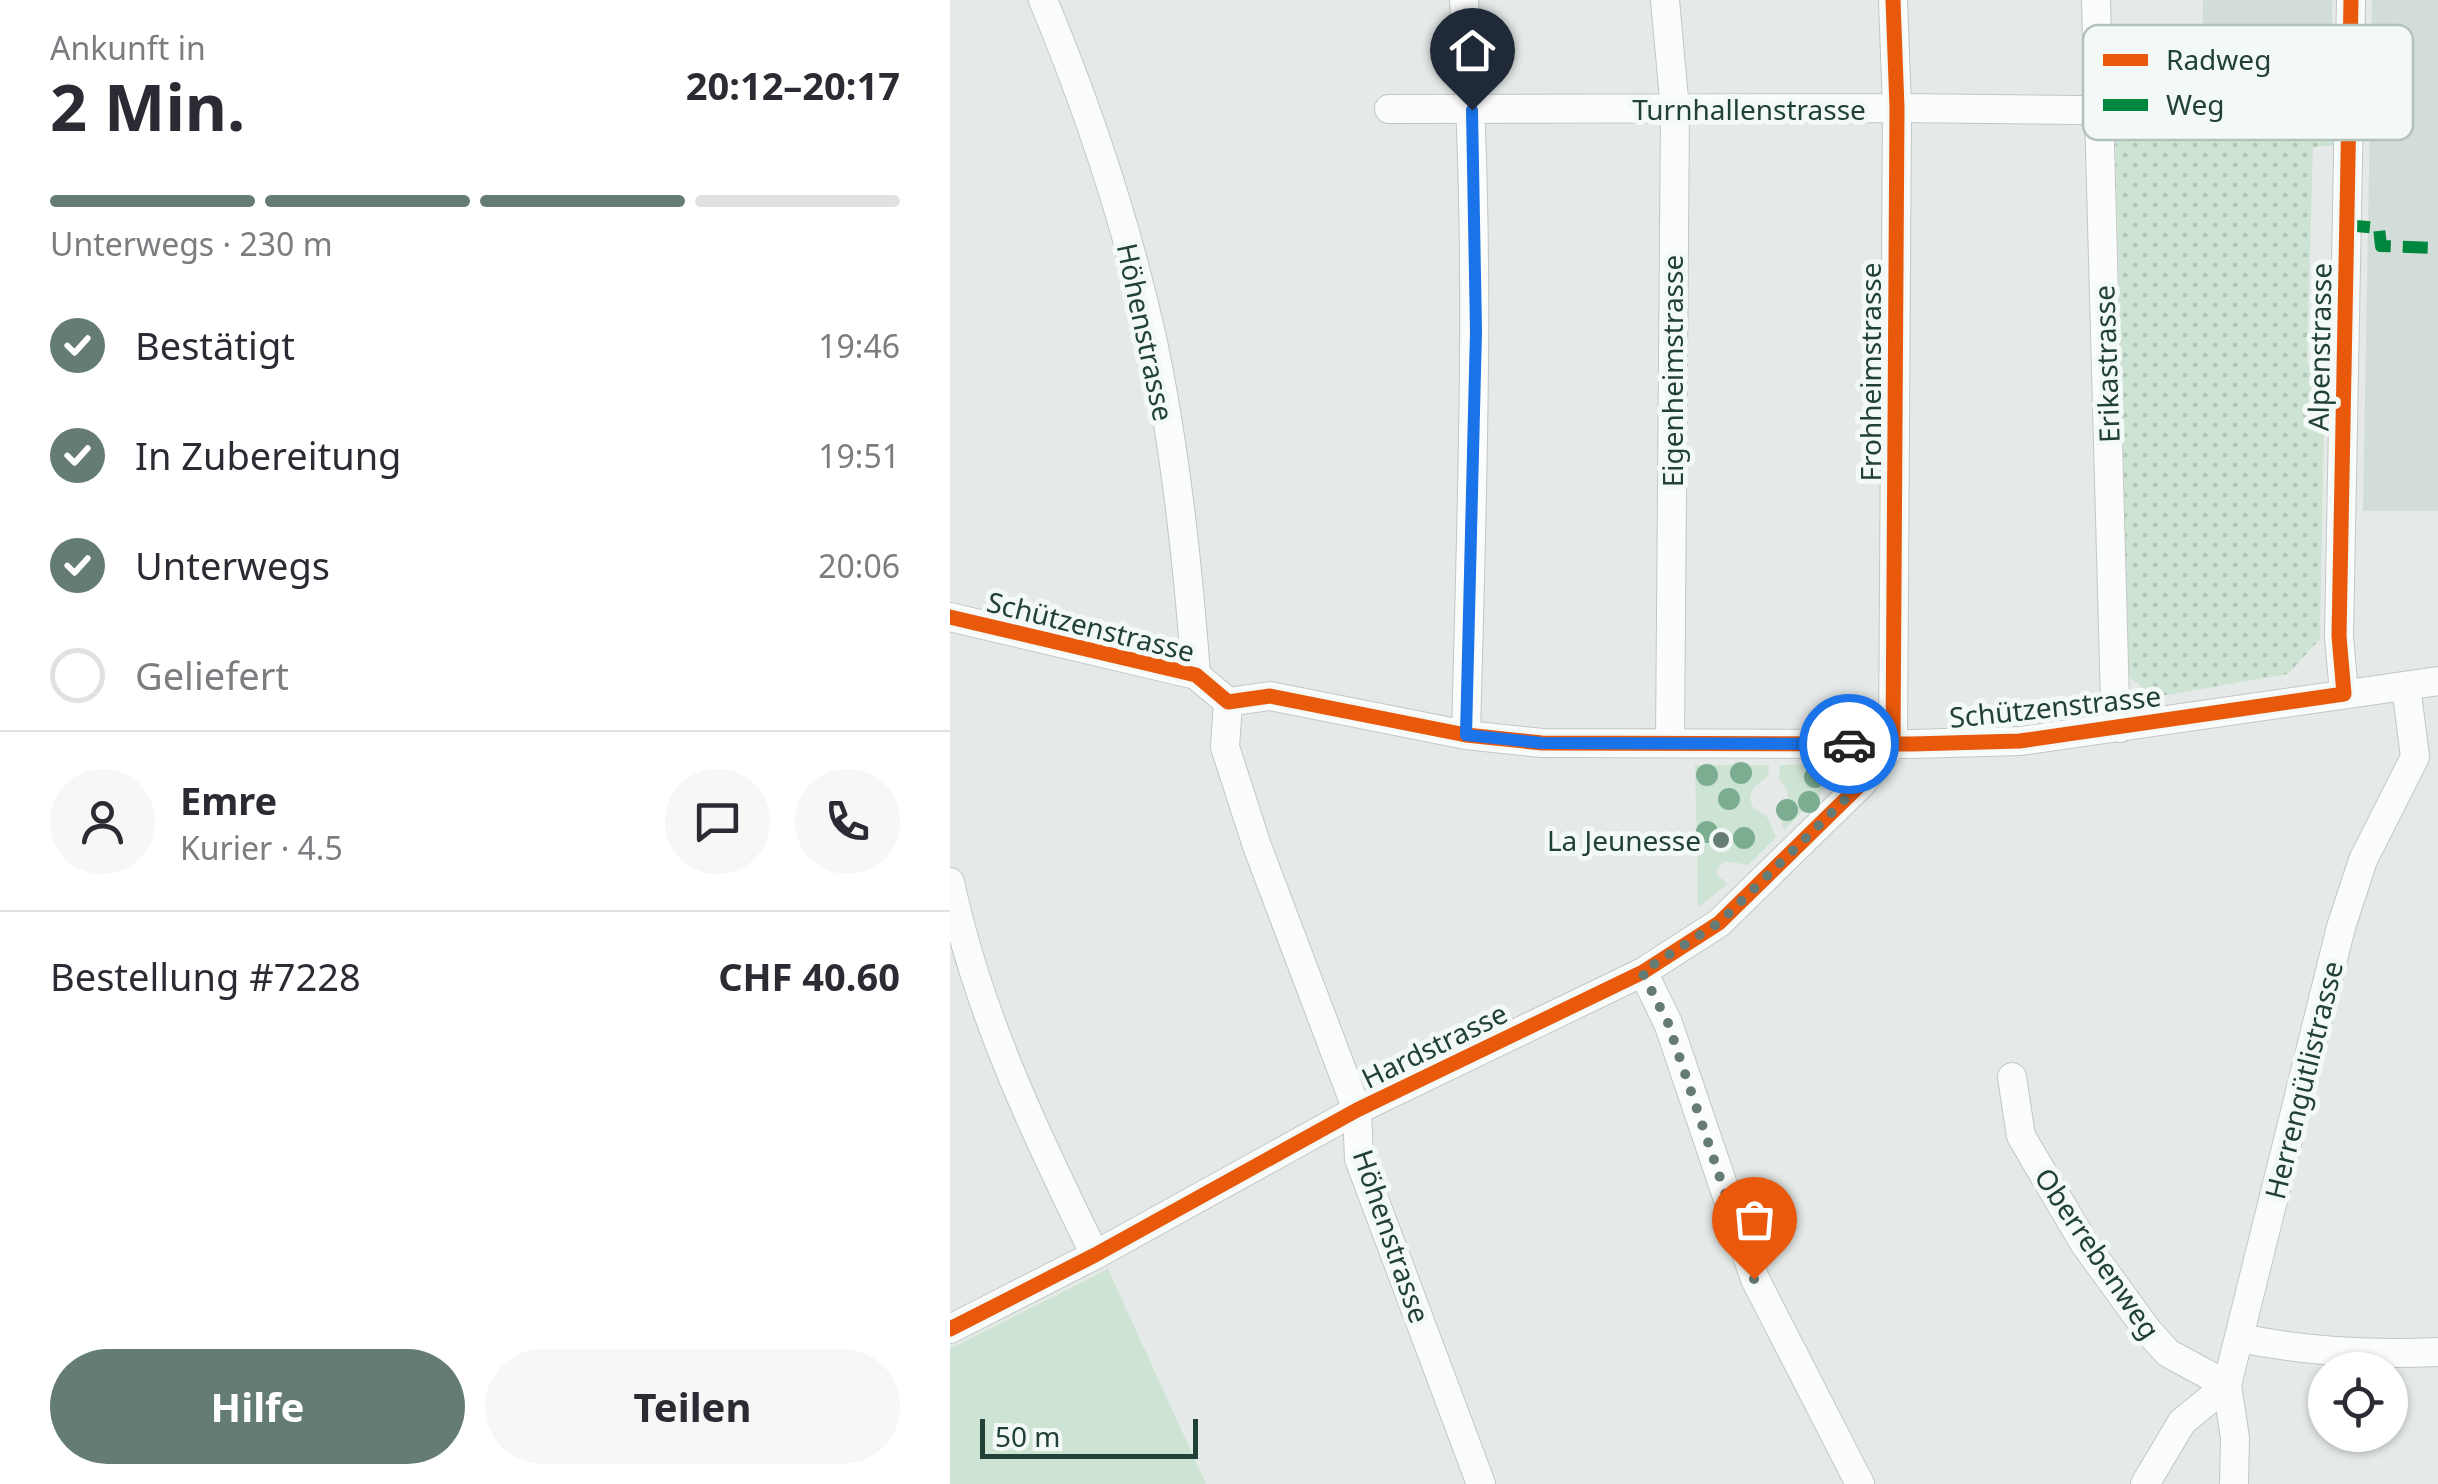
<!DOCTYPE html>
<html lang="de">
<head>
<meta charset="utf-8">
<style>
	:root { --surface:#fff; --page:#f7f7f7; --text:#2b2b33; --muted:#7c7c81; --line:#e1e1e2; --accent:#657c76 }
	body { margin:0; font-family:"Noto Sans",sans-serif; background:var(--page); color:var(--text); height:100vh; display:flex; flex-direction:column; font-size:38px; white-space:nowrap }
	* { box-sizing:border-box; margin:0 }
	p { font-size:32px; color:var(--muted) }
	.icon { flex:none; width:55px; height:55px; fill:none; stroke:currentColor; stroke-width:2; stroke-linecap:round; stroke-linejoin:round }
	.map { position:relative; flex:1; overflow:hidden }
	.details { display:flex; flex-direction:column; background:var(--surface); width:950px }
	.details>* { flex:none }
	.controls { position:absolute; left:1358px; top:1352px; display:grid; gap:20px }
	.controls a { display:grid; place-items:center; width:100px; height:100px; border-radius:50%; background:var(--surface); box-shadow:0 2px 8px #0004; font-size:50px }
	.scale { position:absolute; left:30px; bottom:25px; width:218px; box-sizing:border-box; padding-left:10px; border:5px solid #204038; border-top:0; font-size:28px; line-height:35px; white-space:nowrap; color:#204038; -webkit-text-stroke:8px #f3f9f6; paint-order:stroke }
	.pin { position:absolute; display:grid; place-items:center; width:85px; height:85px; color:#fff; margin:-102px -42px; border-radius:50% 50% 50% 0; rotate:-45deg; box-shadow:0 0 10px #0007 }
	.pin .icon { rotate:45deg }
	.courier { position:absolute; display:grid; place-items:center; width:100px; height:100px; margin:-50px; border:8px solid #1a73e8; border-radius:50%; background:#fff; color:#222; box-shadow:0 2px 12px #0007 }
	.headline em { font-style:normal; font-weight:700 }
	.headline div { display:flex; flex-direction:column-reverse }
	.headline { display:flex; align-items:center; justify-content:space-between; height:170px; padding:0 50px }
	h1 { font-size:65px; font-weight:700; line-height:75px }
	.bar { display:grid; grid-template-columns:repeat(4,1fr); gap:15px 10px; align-content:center; height:120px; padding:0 50px }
	.bar i { height:12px; border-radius:8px; background:var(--line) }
	.bar .selected { background:var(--accent) }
	.bar p { grid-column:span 4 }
	.line { display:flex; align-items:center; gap:25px; padding:0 50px; border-top:2px solid var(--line) }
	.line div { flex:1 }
	.round { display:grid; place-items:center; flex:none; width:105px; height:105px; border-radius:52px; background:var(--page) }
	ol { padding:0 50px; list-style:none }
	li { display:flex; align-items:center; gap:30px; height:110px }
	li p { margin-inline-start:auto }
	li .icon { padding:10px; border-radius:50%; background:var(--accent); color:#fff; stroke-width:4 }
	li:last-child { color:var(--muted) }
	li i { width:55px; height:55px; border:5px solid var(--line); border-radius:50% }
	.primary-button { display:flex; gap:20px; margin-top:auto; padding:20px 50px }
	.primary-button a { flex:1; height:115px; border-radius:60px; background:var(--accent); color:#fff; font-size:40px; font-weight:700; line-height:115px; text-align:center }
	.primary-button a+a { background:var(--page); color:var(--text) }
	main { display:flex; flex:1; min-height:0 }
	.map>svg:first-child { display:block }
	.built { fill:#d2dcd8 }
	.grass { fill:#cde4d4 }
	.garden { fill:url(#garden-dots) }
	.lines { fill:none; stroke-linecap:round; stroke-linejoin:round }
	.street-casing { stroke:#c2c7c5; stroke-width:30 }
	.street { stroke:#fbfcfc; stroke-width:28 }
	.quiet { stroke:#00873e; stroke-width:12; stroke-dasharray:25 12; stroke-linecap:butt }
	.cycleway-casing { stroke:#f3f9f6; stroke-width:21 }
	.cycleway { stroke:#e8590c; stroke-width:15 }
	.tree { fill:#7cad91 }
	.done { stroke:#657c76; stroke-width:10; stroke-dasharray:0 18 }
	.route { stroke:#1a73e8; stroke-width:12 }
	.poi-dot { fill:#657c76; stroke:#f3f9f6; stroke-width:4 }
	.labels { text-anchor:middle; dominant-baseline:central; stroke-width:10; stroke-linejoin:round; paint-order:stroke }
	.street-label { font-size:28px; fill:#204038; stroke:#f3f9f6 }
	.poi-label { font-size:28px; fill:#204038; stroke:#f3f9f6; text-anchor:end }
	.key { fill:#f3f9f6; stroke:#b4c2bd; stroke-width:2.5 }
	.key-label { font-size:28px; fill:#204038 }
</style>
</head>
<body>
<main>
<section class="details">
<div class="headline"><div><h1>2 Min.</h1><p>Ankunft in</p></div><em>20:12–20:17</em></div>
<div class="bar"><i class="selected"></i><i class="selected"></i><i class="selected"></i><i></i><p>Unterwegs · 230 m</p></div>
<ol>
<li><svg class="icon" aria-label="check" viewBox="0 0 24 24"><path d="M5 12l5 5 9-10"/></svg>Bestätigt<p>19:46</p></li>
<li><svg class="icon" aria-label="check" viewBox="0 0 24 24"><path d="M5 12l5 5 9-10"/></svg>In Zubereitung<p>19:51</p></li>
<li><svg class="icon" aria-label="check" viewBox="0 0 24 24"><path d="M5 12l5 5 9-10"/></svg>Unterwegs<p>20:06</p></li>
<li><i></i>Geliefert</li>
</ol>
<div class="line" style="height:180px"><a class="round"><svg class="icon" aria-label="person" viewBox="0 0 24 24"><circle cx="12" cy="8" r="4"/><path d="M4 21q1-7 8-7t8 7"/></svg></a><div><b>Emre</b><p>Kurier · 4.5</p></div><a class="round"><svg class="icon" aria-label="chat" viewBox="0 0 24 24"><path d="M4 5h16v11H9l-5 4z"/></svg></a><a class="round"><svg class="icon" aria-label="phone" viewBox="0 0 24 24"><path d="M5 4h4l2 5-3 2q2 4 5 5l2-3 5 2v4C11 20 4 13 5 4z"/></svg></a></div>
<div class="line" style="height:130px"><div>Bestellung #7228</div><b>CHF 40.60</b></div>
<div class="primary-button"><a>Hilfe</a><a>Teilen</a></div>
</section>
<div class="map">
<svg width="1488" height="1484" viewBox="0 0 1488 1484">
	<defs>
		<pattern id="garden-dots" width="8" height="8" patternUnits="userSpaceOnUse" patternTransform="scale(2.5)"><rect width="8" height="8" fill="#cde4d4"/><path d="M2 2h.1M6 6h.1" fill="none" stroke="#b0c5b7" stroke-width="1.8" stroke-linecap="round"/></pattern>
	</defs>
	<rect width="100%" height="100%" fill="#e5eae8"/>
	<path class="built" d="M1253,0H1382L1383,91L1373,99H1252Z
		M1422,0H1488V511H1413Z"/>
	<path class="grass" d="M871,764L880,770V783L834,830L828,813L837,801L838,792L829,778L830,765Z
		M745,765H819L818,776L804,787L800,797L802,806L818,818L826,837L798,865L775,861L767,869V875L778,884L748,907Z
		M158,1269L256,1484H0V1349Z"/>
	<path class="garden" d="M1165,126H1386L1387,145L1363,147L1357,363L1375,365L1370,639L1338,674L1205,697L1179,677Z"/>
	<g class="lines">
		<defs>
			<path id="street" d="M93,0C139,110 177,225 203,342C226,452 238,564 246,675
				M514,0C532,245 522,490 516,735
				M715,0L725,110L720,742
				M1146,0L1165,702L1170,728
				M439,109L947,108L1400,113
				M0,617L246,675L278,702L320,696L516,735L592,743L962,744L1070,741L1488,681
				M1394,694L1389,636L1401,0
				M278,702L275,747L307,846L407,1110L409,1159L531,1484
				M943,744L947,108L943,0
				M0,882C28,1014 86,1135 145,1255
				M693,972L718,1023L805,1279L910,1484
				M1062,1077L1071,1136L1134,1243L1198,1331L1218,1353L1277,1385
				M0,1329L145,1255L407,1110L693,972L769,923L911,784L943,744
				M1290,1338C1353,1351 1424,1355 1488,1352
				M1195,1484L1232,1422L1277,1385
				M1284,1484L1285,1438L1277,1385L1391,927L1413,860L1465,757L1456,686"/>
		</defs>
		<use href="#street" class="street-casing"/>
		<use href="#street" class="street"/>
		<path class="quiet" d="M1395,225L1429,228L1431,246L1488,248"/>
		<defs>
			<path id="cycleway" d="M0,617L246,675L278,702L320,696L516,735L592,743L962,744L1070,741L1394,694L1389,636L1401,0
				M943,744L947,108L943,0
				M0,1329L145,1255L407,1110L693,972L769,923L911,784L943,744"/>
		</defs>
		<use href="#cycleway" class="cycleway-casing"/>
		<use href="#cycleway" class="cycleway"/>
	</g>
	<g class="tree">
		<circle cx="791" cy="773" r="11"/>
		<circle cx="757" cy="775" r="11"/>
		<circle cx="865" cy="777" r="11"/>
		<circle cx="779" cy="799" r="11"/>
		<circle cx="859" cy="802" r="11"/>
		<circle cx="837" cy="810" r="11"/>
		<circle cx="757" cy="832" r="11"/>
		<circle cx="794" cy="838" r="11"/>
	</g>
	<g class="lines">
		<path class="done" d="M804,1279L718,1023L692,972L770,922L911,784L942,744H899"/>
		<path class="route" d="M522,110L526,331L516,735L592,743L899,744"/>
	</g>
	<circle class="poi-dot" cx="771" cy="840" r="10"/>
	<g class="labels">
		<g class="street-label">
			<text x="799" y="109">Turnhallenstrasse</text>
			<text transform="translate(196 332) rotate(78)">Höhenstrasse</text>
			<text transform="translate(1369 347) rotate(-89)">Alpenstrasse</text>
			<text transform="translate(1156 364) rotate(-92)">Erikastrasse</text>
			<text transform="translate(722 371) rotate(-90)">Eigenheimstrasse</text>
			<text transform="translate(920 372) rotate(-90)">Frohheimstrasse</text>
			<text transform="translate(141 626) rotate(14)">Schützenstrasse</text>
			<text transform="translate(1105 706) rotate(-6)">Schützenstrasse</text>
			<text transform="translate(484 1045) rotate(-26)">Hardstrasse</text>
			<text transform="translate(1353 1080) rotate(-76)">Herrengütlistrasse</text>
			<text transform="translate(442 1236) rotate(71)">Höhenstrasse</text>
			<text transform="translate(1148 1253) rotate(56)">Oberrebenweg</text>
		</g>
		<g class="poi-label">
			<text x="751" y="840">La Jeunesse</text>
		</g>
	</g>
	<rect x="1133" y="25" width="330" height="115" rx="15" class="key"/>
	<rect x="1153" y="54" width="45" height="12" fill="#e8590c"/>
	<rect x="1153" y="99" width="45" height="12" fill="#00873e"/>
	<g class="key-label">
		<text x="1216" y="70">Radweg</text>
		<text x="1216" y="115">Weg</text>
	</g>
</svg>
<div class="controls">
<a><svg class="icon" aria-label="locate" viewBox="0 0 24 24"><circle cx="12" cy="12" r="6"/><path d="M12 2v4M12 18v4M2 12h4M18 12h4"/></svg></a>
</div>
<div class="scale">50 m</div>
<div class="pin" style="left:804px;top:1279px;background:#ea580c"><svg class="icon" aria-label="bag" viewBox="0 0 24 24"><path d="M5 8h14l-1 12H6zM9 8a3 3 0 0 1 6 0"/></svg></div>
<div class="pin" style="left:522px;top:110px;background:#1f2937"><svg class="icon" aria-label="home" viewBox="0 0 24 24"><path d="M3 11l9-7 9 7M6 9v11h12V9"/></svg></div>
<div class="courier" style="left:899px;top:744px"><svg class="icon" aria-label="car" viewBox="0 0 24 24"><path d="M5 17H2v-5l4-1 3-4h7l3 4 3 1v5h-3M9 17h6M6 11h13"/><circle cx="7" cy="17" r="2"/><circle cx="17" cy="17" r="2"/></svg></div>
</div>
</main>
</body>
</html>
